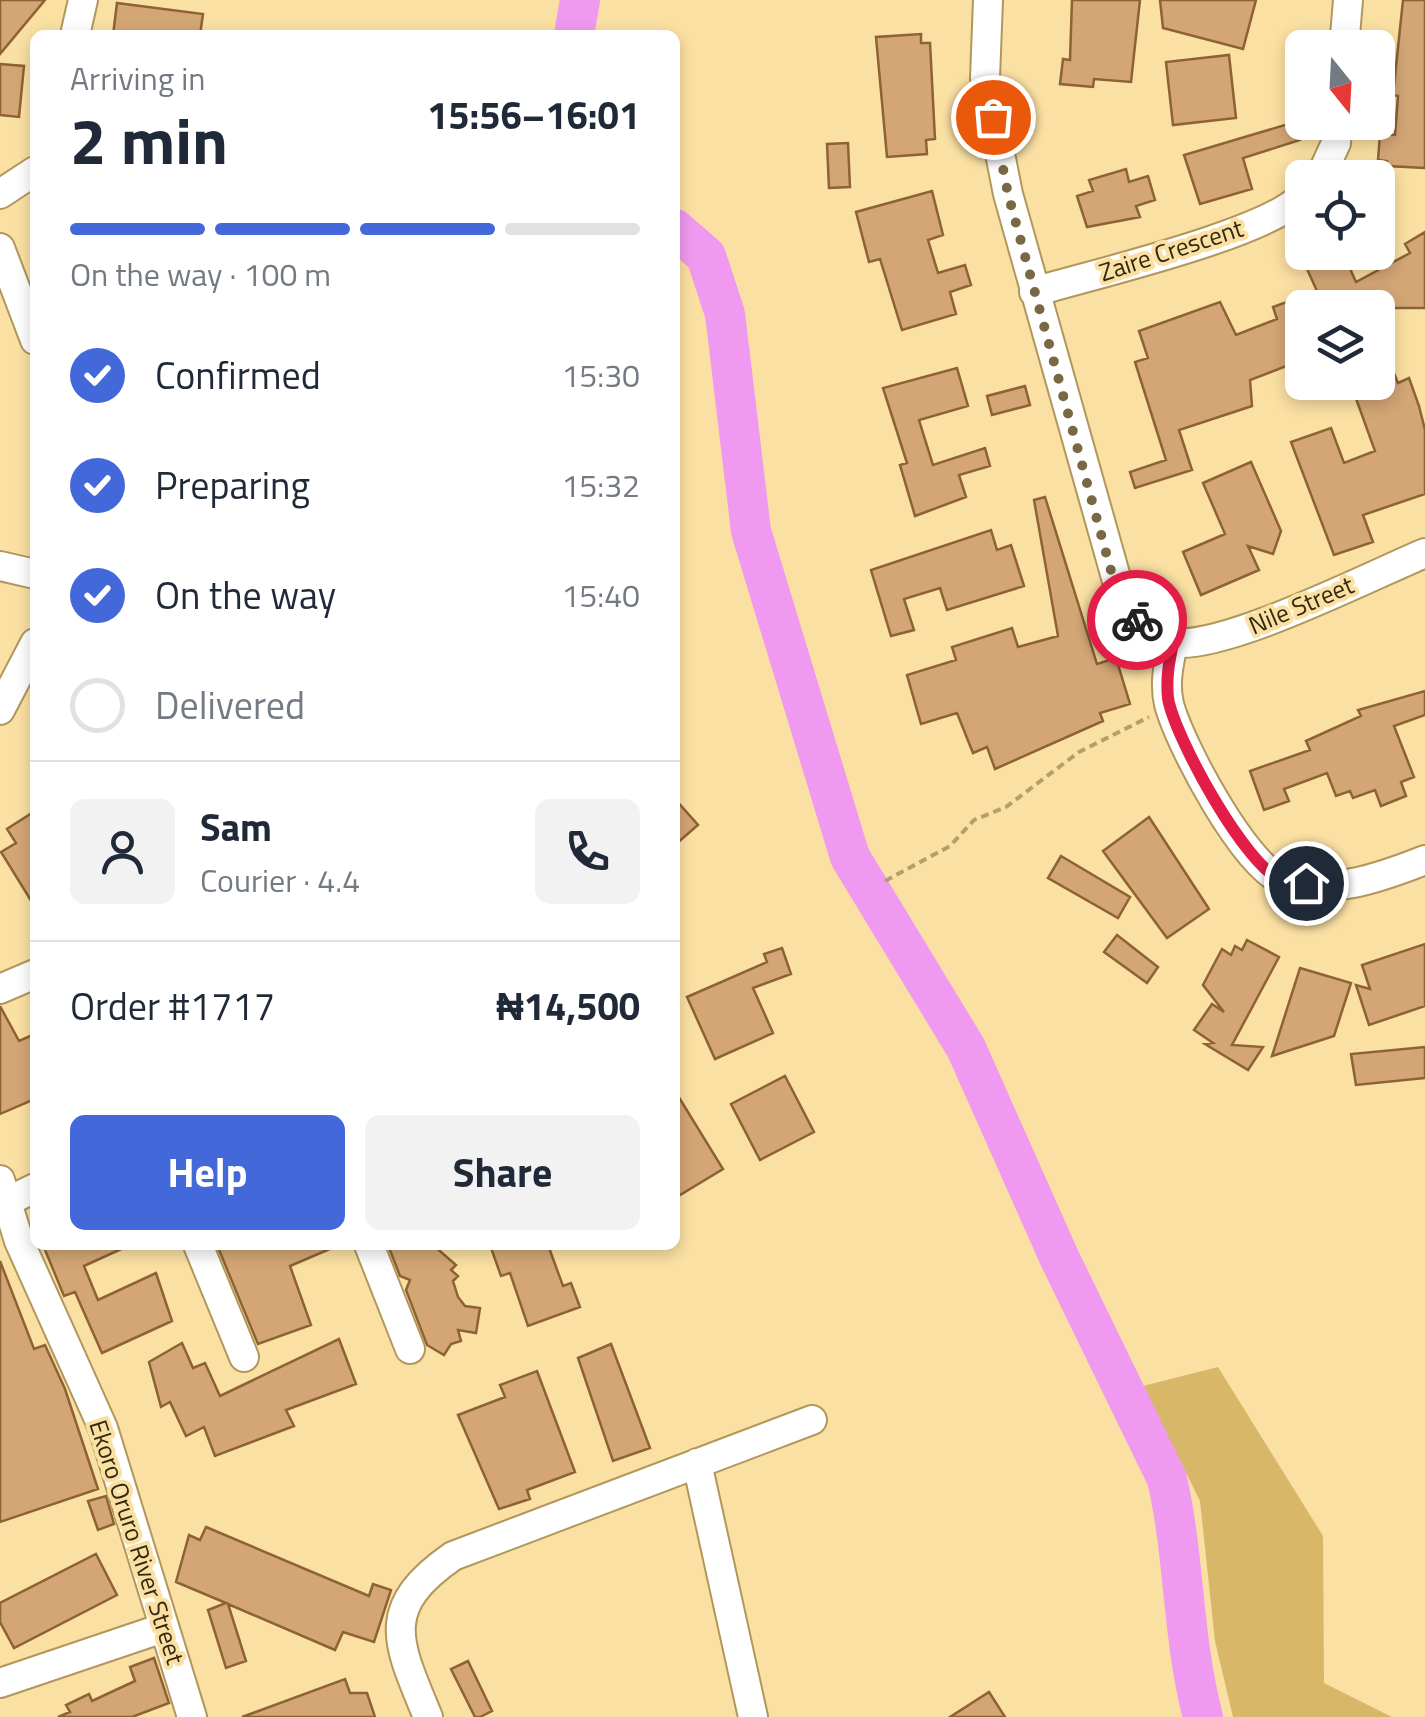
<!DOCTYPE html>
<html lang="en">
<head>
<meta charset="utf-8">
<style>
	:root { --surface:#fff; --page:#f2f2f3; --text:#1f2937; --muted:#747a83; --line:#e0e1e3; --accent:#4368da }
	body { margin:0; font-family:"Titillium Web",sans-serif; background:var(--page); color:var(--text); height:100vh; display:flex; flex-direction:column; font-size:38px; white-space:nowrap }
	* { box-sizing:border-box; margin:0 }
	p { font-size:32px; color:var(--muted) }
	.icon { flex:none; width:55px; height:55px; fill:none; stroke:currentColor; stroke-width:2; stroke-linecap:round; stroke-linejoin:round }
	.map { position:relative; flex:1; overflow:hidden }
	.sheet { position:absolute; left:30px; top:30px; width:650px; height:1220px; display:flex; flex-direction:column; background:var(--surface); border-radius:15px; box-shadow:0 5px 15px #0003 }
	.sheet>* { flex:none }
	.needle { width:65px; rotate:162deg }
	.buttons { position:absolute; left:1285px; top:30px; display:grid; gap:20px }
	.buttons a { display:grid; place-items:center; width:110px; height:110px; border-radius:15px; background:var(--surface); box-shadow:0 5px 15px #0003; font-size:50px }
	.pin { position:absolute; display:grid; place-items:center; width:85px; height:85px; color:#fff; margin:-42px; border:5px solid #fff; border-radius:50%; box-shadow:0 2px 10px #0007 }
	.courier { position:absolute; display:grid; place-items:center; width:100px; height:100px; margin:-50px; border:8px solid #e11d48; border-radius:50%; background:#fff; color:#222; box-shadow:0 2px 12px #0007 }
	.head em { font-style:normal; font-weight:700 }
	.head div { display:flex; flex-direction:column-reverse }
	.head { display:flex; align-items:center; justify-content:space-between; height:170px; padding:0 40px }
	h1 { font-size:65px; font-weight:700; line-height:75px }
	.bar { display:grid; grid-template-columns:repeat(4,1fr); gap:15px 10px; align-content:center; height:120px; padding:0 40px }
	.bar i { height:12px; border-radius:8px; background:var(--line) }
	.bar .current { background:var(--accent) }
	.bar p { grid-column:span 4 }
	.line { display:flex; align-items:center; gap:25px; padding:0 40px; border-top:2px solid var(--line) }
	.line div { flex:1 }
	.round { display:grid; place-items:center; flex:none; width:105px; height:105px; border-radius:15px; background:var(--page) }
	ol { padding:0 40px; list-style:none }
	li { display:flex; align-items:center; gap:30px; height:110px }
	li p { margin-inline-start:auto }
	li .icon { padding:10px; border-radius:50%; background:var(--accent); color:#fff; stroke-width:4 }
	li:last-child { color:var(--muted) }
	li i { width:55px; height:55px; border:5px solid var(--line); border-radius:50% }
	.button { display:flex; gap:20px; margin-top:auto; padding:20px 40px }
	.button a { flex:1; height:115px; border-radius:15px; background:var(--accent); color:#fff; font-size:40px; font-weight:700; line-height:115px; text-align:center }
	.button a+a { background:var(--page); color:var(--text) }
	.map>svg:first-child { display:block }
	.green { fill:#d8b769 }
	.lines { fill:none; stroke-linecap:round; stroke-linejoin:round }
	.river { stroke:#f099f0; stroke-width:40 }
	.building { fill:#d4a676; stroke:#8d6234; stroke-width:2.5 }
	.minor-casing { stroke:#b1975c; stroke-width:32 }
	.path { stroke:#b39e6e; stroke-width:4; stroke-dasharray:8 5; stroke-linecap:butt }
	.minor { stroke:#fff; stroke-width:28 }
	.done { stroke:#786843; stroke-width:10; stroke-dasharray:0 18 }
	.route { stroke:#e11d48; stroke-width:12 }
	.labels { text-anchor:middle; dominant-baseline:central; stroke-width:8; stroke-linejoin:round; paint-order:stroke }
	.street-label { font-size:25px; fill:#32280f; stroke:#fbe0a3 }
</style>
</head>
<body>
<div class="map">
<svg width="1425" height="1717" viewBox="0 0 1425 1717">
	<rect width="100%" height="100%" fill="#fbe0a3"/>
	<path class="green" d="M1218,1367L1323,1536L1324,1683L1392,1717H1233L1215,1641L1200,1501L1143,1386Z"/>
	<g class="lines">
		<path class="river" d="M574,35L580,0
			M675,229L706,256L725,314L751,531L850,857L966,1048L1059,1257L1167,1479C1185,1557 1182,1638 1203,1717"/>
	</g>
	<path class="building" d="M0,0H45L0,54Z
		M1072,0H1140L1131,82L1094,79L1093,87L1060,84L1063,59L1070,60Z
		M1160,0H1256L1243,49L1163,28Z
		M1403,0H1425V168L1387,166V161L1378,160L1380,134L1395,135L1398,96L1393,95Z
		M117,3L203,14L200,35H113Z
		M921,34V43H930L935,139L926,140L927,154L887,157L876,37Z
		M1229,55L1236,118L1173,125L1166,62Z
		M0,64L24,66L19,117L0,115Z
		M1295,122L1300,140L1243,158L1252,189L1200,204L1184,155Z
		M848,143L850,187L829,188L827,144Z
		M1126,169L1129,182L1148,176L1155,200L1136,206L1140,217L1087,227L1077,196L1093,191L1089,180Z
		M932,191L943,235L928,240L938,273L965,265L971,285L950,292L956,314L902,330L880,259L869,262L856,212Z
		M1425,232V308H1302V360L1250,380L1252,406L1179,430L1192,470L1135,488L1130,472L1166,460L1135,362L1148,358L1139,331L1220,302L1236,335L1277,319L1273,307L1317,291L1307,269L1343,253L1356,282L1410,253L1405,244Z
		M1378,334L1398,383L1409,378L1419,406L1425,430V494L1363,515L1373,542L1334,555L1291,442L1331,428L1344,463L1375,451L1350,382H1378Z
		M957,368L968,406L919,420L933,465L985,448L990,466L959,475L966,497L915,516L900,465L907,463L883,388Z
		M1025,386L1030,405L992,415L987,396Z
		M1251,462L1281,531L1273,554L1248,546L1259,570L1201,595L1183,552L1225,534L1203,483Z
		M1045,497L1097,664L1116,658L1130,704L1100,713L1103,721L995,769L987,747L973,753L957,713L921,724L907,675L956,660L952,647L1012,628L1018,647L1058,636L1034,500Z
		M991,530L997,550L1011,545L1024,586L947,610L940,588L904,599L914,630L891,636L871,570Z
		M1425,691V715L1394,726L1414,777L1401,782L1406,796L1381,806L1375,790L1353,798L1350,791L1336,796L1327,773L1284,789L1289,801L1264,810L1250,771L1310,750L1306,741L1361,716L1358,710Z
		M675,799L698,825L675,845Z
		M35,811V907L1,852L16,843L7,829Z
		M1149,817L1209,909L1167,938L1103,851Z
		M1061,856L1130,897L1118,918L1048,878Z
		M1117,935L1158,967L1147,983L1104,952Z
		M1247,940L1279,957L1232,1045L1263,1047L1248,1070L1205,1044L1213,1043L1194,1030L1212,1004L1224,1012L1203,985L1222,949L1231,955L1235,946L1242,950Z
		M1425,944V1006L1369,1025L1356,985L1370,989L1362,965Z
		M782,948L791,974L753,988L773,1033L715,1059L687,997L767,962L764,954Z
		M1300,968L1351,983L1334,1036L1272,1056Z
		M0,1006L19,1041L35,1034V1099L0,1114Z
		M1425,1047V1078L1356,1085L1351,1054Z
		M785,1076L814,1132L760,1160L731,1104Z
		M675,1091L723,1169L675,1198Z
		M43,1245H130L84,1266L98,1300L156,1273L172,1321L102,1353L75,1292L64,1296Z
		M217,1245H339L290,1266L311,1325L258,1344Z
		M388,1245H433L456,1265L451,1270L458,1276L453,1281L458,1297L465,1306L480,1308L476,1333L458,1330L461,1341L451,1344L444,1355L427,1345L406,1290L410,1280L400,1276Z
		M490,1245H548L563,1286L571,1283L580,1307L528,1326L510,1273L501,1276Z
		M0,1261L34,1349L45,1345L65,1389L98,1489L0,1522Z
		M339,1339L356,1384L286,1410L294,1426L215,1456L204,1427L186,1436L170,1402L161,1407L149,1362L182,1343L193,1368L205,1363L220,1396Z
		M611,1344L650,1448L613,1461L578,1358Z
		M537,1371L575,1472L527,1490L530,1499L499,1509L458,1415L505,1397L500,1385Z
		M106,1496L114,1524L98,1530L88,1501Z
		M206,1527L369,1596L373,1584L391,1590L374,1642L343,1632L335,1650L228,1604L246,1661L226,1668L208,1610L226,1603L176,1582L189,1535L200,1540Z
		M96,1554L117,1595L14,1648L0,1622V1603Z
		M154,1658L169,1703L132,1717H58L70,1712L66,1705L89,1694L92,1701L135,1681L130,1667Z
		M468,1661L492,1711L480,1717H475L451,1669Z
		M345,1679L350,1693H367L375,1717H242Z
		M989,1692L1005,1717H950Z"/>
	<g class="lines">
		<defs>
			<path id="minor" d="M988,0L985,78L1008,194L1124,606C1138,621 1150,638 1171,642C1219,653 1374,574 1425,553
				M75,35L83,0
				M1344,48L1348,0
				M1320,178L1336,143L1338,122
				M0,194L35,171
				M0,248L35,340
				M1034,292C1090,275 1268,234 1302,196
				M0,566L35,574
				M1173,643C1169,663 1164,683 1169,704C1179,743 1245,868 1284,881C1330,896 1382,877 1425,860
				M0,710L35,643
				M0,989L35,974
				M0,1180L19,1241L103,1428L192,1717
				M0,1205L35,1188
				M198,1245L244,1357
				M369,1245L410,1349
				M697,1463L753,1717
				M0,1683L163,1628
				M428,1717C397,1642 378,1608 453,1556L812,1420"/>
		</defs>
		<use href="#minor" class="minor-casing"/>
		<path class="path" d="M885,881L950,846L974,820L1006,807L1079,752L1149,717"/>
		<use href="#minor" class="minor"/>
	</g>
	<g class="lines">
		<path class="done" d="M993,117L1008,194L1113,578L1124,606L1137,620"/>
		<path class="route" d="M1137,620L1148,633L1173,643C1169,662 1166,678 1168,698C1174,736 1246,868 1283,881C1290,883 1299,882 1306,883"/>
	</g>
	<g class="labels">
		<g class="street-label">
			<text transform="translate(1171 250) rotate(-18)">Zaire Crescent</text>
			<text transform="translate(1301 605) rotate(-23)">Nile Street</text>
			<text transform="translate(137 1542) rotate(72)">Ekoro Oruro River Street</text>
		</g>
	</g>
</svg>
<div class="buttons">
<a><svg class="needle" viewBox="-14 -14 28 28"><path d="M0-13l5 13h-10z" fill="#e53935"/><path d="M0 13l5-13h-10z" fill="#747a83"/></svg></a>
<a><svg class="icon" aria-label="locate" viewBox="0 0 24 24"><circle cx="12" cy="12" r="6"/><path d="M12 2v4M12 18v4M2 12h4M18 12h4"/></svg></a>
<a><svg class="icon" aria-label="layers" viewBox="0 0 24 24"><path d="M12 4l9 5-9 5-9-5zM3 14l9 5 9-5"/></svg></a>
</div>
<div class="pin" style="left:993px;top:117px;background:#ea580c"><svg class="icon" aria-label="bag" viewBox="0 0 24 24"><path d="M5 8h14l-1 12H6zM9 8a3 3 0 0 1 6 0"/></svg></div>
<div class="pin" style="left:1306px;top:883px;background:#1f2937"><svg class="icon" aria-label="home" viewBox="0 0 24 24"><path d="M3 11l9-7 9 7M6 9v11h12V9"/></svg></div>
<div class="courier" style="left:1137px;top:620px"><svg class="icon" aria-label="bike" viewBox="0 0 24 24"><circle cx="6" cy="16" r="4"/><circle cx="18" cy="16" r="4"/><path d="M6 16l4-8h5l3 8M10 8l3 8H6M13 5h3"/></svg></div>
<section class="sheet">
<div class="head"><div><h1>2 min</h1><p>Arriving in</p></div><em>15:56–16:01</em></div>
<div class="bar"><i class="current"></i><i class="current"></i><i class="current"></i><i></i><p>On the way · 100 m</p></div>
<ol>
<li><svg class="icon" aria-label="check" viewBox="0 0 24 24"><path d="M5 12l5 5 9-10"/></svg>Confirmed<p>15:30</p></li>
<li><svg class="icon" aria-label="check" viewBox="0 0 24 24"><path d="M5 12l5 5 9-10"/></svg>Preparing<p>15:32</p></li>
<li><svg class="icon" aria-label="check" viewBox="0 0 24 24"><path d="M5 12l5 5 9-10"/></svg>On the way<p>15:40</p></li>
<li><i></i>Delivered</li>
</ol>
<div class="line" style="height:180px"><a class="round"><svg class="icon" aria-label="person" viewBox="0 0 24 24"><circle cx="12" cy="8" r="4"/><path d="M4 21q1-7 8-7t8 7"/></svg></a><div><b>Sam</b><p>Courier · 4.4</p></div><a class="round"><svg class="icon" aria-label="phone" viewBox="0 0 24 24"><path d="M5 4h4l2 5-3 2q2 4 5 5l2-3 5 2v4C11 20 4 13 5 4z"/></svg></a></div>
<div class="line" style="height:130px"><div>Order #1717</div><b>₦14,500</b></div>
<div class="button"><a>Help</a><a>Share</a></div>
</section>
</div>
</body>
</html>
